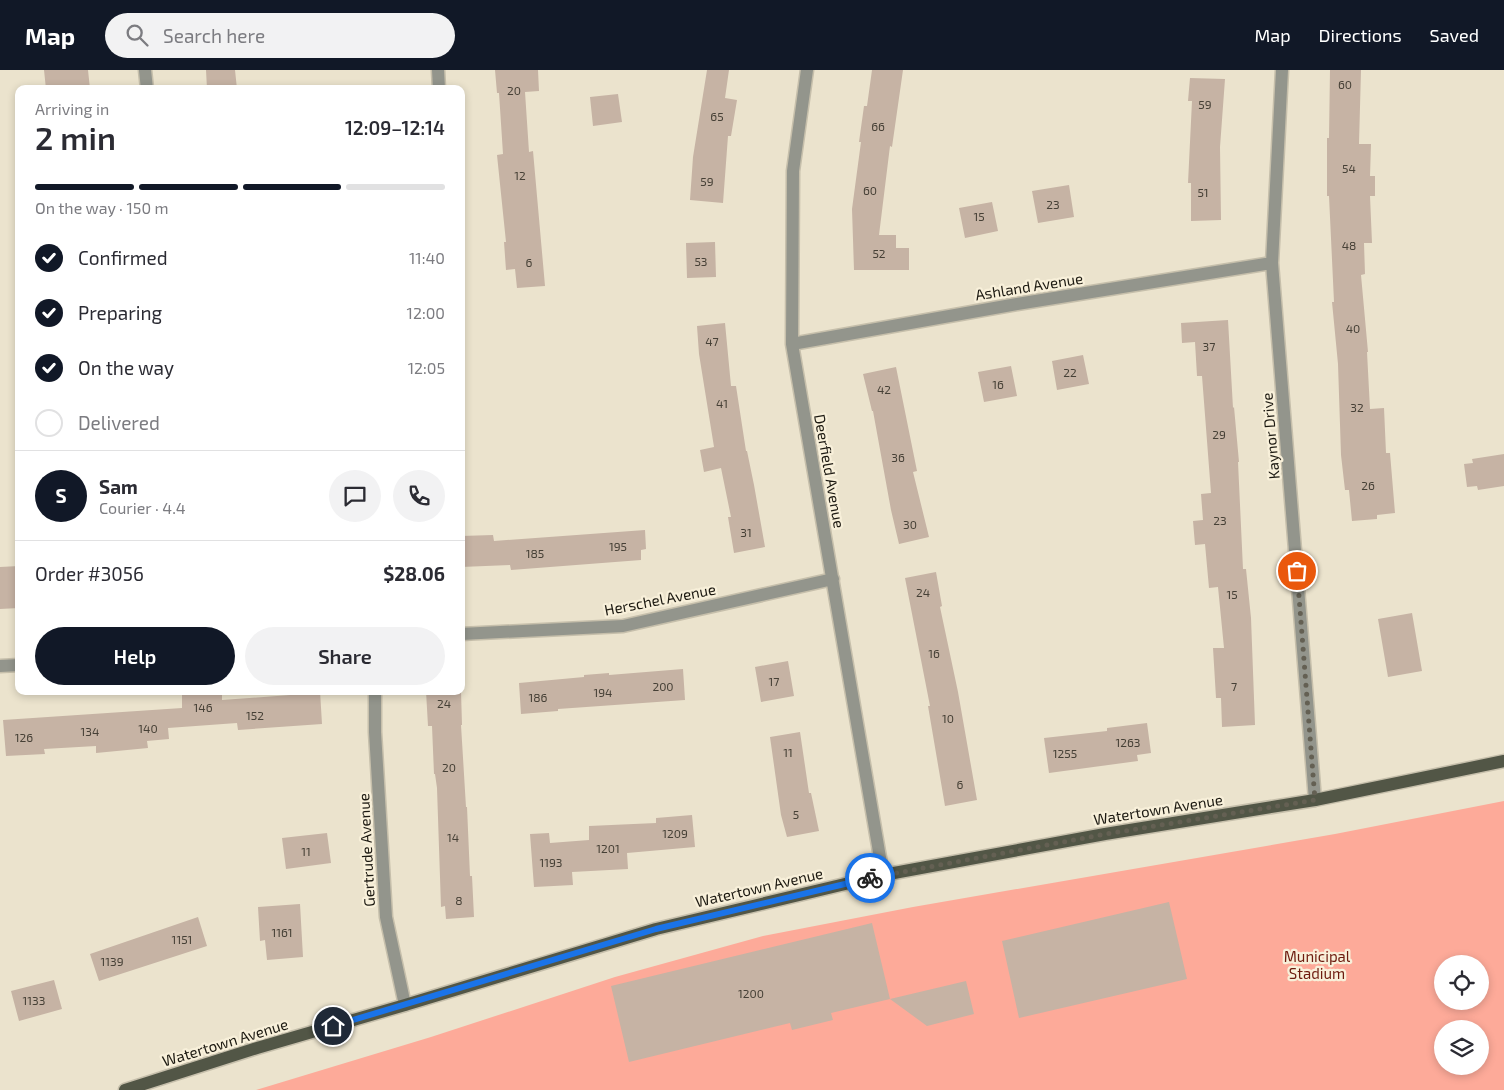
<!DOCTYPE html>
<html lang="en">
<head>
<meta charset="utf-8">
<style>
	:root { --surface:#fff; --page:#f2f2f3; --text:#2b2b33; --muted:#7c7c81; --line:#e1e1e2; --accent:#111827 }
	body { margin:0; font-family:"Exo 2",sans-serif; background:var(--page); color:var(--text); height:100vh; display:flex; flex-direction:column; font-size:19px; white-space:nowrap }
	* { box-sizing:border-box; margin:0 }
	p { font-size:16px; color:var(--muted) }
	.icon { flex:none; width:28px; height:28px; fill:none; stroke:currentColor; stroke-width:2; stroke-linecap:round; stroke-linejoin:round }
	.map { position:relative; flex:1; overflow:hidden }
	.details { position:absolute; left:15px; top:15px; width:450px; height:610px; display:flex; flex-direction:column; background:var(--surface); border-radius:10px; box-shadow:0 2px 8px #0003 }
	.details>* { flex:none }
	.controls { position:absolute; left:1434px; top:885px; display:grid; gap:10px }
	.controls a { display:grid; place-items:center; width:55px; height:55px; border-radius:50%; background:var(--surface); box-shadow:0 2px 8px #0003; font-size:25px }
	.pin { position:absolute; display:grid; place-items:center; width:42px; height:42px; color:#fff; margin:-21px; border:2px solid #fff; border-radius:50%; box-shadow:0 1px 5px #0007 }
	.courier { position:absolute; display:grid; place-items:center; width:50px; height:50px; margin:-25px; border:4px solid #1a73e8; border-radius:50%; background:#fff; color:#222; box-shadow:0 1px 6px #0007 }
	.overview em { font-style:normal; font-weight:600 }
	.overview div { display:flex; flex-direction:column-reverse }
	.overview { display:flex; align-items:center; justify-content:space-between; height:85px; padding:0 20px }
	h1 { font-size:32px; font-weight:600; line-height:38px }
	.bar { display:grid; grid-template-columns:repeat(4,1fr); gap:8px 5px; align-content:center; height:60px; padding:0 20px }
	.bar i { height:6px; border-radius:4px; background:var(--line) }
	.bar .current { background:var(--accent) }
	.bar p { grid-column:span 4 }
	.line { display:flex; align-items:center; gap:12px; padding:0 20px; border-top:1px solid var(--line) }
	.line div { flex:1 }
	.round { display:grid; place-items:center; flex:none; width:52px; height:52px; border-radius:26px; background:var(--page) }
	ol { padding:0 20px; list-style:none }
	li { display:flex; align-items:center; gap:15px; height:55px }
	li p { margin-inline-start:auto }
	li .icon { padding:5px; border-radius:50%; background:var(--accent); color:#fff; stroke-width:4 }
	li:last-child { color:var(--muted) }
	li i { width:28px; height:28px; border:2px solid var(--line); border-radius:50% }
	.button { display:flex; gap:10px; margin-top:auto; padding:10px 20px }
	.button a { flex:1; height:58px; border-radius:30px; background:var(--accent); color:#fff; font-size:20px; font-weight:600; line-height:58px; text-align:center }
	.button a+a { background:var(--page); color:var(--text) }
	header { display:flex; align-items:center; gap:30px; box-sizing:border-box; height:70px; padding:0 25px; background:var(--accent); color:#fff }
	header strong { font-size:24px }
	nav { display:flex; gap:28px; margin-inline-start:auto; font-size:18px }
	.search { width:350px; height:45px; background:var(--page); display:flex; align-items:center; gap:12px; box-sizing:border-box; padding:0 18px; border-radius:28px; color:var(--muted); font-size:19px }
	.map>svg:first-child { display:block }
	.green { fill:#fdaa99; fill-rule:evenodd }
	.building { fill:#c6b3a4 }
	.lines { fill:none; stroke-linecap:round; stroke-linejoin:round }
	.minor-casing { stroke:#c6bfab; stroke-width:15 }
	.primary-casing { stroke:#c6bfab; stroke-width:15 }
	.minor { stroke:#93958c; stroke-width:12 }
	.primary { stroke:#525646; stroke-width:12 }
	.done { stroke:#646053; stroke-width:5; stroke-dasharray:0 9 }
	.route { stroke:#1a73e8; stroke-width:6 }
	.labels { text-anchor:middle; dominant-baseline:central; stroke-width:4.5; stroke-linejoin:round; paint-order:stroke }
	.number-label { font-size:12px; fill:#464036 }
	.street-label { font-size:15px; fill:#1c1911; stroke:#f8f0da }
	.park-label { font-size:15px; fill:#6d1b0e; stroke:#f8f0da }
</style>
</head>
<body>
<header>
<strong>Map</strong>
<div class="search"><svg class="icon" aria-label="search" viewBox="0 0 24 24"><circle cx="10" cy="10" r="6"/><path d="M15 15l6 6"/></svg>Search here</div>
<nav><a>Map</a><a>Directions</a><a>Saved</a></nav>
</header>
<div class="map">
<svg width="1504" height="1020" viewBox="0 0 1504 1020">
	<rect width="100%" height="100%" fill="#ebe3cd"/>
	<path class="green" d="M1504,731V1020H256L431,967L615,907L763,866L913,837L1335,764ZM1442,894H1480V931H1442ZM1442,959H1480V996H1442Z"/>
	<path class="building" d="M44,0H88L90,19H46Z
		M206,0H235L237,19H207Z
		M495,0H538L539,21L525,22L529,82L533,81L545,216L517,218L515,199L506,200L504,172H506L497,85L503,84L499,23H497Z
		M707,0H729L725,28L737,30L731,66H728L723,133L690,130L693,87Z
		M872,0H903L892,77L890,76L879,165H896V178H909V200H854L852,139L861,72H859L864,36H867Z
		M1330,0H1361L1359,74H1371L1370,106H1375V126H1370L1372,173H1364L1365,204L1361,205L1368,282H1367L1370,339L1384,338L1386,383H1390L1395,443L1377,445V449L1352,451L1349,420H1345L1341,385L1338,294L1332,232H1334L1329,126H1327V68H1329Z
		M1190,8L1225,9L1220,77L1221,150L1191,151V113H1188L1192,31H1188Z
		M618,24L622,52L593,56L590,27Z
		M1069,115L1074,147L1038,153L1032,121Z
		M992,132L998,161L965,168L959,138Z
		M715,172L716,207L687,208L686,173Z
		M1228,250L1233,338L1234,337L1239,392H1238L1243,499H1246L1251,548L1255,655L1222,657L1221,628H1216L1213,578H1224L1218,517L1209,518L1205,474L1195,475L1193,451L1203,450L1201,424L1211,423L1202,306H1197L1195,272L1182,273L1181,253Z
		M725,253L731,316H736L746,381H747L754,415L765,477L734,483L728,447H731L721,398L704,402L700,380L714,377L699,284L697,256Z
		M1083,285L1089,314L1057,320L1052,291Z
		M1011,296L1017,326L984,332L978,302Z
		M896,297L917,401L913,402L929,467L899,474L891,440L873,341H872L863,304Z
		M1504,384V416L1478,420L1477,416L1467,417L1464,394L1473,393L1472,389Z
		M645,460L646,479L641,480V490L511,500L510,495L461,497V466L493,465L494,471Z
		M19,496V538L0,539V497Z
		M936,502L942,536L940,537L958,622L977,730L945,736L928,636H930L905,508Z
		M1412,543L1422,601L1388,607L1378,549Z
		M788,591L794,626L761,632L755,597Z
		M683,599L685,630L558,639V641L521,644L519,613L584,607V605L609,603V605Z
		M194,621H222V630L290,625L289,621H320L322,654L238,660L237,653L168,658L169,669L147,671L148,678L96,683V676L44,679L45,684L6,686L3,650L182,638V625L194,624Z
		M426,621H461L462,655H461L466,737H467L470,806H472L474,847L446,849L445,836L441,837L437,718L435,704H434L432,656H428Z
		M1147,653L1151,683L1137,685L1138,691L1049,703L1044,668L1107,661V658Z
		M800,662L809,723H811L819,761L787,767L781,745L770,667Z
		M692,745L695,777L627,783L628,799L572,802L573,815L534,817L530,764L549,763L550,773L589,770V756L656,753V748Z
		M327,763L331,793L286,799L282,768Z
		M1169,832L1187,909L1019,948L1002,871Z
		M300,834L303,887L267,890L265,870L260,871L258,837Z
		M198,847L207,876L99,911L90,884Z
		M872,853L890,929L966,911L974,944L927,956L890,929L831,943L833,950L792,960L790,953L629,992L611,916Z
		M54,910L62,939L19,951L11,921Z"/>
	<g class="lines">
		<defs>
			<path id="minor" d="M145,0L147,19
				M438,0L439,19
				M807,0L793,101L792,274L883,805
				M1282,0L1272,193L1315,730
				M792,274L1017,234L1272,193
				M461,564L623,556L833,509
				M0,596L19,595
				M375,621V662L386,847L405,935"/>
			<path id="primary" d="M125,1020L257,978L405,935L656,859L883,805L1105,764L1315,730L1504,691"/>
		</defs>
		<use href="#minor" class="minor-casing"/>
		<use href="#primary" class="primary-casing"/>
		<use href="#minor" class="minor"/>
		<use href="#primary" class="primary"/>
	</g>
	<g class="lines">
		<path class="done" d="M870,808L1106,764L1315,730L1297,501"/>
		<path class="route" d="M333,956L656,859L870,808"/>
	</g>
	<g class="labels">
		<g class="number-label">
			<text x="1345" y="14">60</text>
			<text x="514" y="20">20</text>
			<text x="1205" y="34">59</text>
			<text x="717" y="46">65</text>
			<text x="878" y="56">66</text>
			<text x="1349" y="98">54</text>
			<text x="520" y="105">12</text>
			<text x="707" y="111">59</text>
			<text x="870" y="120">60</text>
			<text x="1203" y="122">51</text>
			<text x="1053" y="134">23</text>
			<text x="979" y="146">15</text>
			<text x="1349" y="175">48</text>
			<text x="879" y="183">52</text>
			<text x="701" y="191">53</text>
			<text x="529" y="192">6</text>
			<text x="1353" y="258">40</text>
			<text x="712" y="271">47</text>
			<text x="1209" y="276">37</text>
			<text x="1070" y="302">22</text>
			<text x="998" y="314">16</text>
			<text x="884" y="319">42</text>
			<text x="722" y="333">41</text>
			<text x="1357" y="337">32</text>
			<text x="1219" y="364">29</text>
			<text x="898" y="387">36</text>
			<text x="1368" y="415">26</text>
			<text x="1220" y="450">23</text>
			<text x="910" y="454">30</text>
			<text x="746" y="462">31</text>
			<text x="618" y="476">195</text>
			<text x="535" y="483">185</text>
			<text x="923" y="522">24</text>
			<text x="1232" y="524">15</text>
			<text x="934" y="583">16</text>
			<text x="774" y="611">17</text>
			<text x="663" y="616">200</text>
			<text x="1234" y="616">7</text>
			<text x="603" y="622">194</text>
			<text x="538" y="627">186</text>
			<text x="444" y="633">24</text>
			<text x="203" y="637">146</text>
			<text x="255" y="645">152</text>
			<text x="948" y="648">10</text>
			<text x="148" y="658">140</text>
			<text x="90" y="661">134</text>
			<text x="24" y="667">126</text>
			<text x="1128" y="672">1263</text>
			<text x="788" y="682">11</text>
			<text x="1065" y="683">1255</text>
			<text x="449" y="697">20</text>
			<text x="960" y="714">6</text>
			<text x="796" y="744">5</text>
			<text x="675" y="763">1209</text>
			<text x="453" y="767">14</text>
			<text x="608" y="778">1201</text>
			<text x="306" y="781">11</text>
			<text x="551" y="792">1193</text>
			<text x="459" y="830">8</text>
			<text x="282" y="862">1161</text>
			<text x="182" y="869">1151</text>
			<text x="112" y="891">1139</text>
			<text x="751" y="923">1200</text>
			<text x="34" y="930">1133</text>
		</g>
		<g class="street-label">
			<text transform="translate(1029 216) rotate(-9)">Ashland Avenue</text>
			<text transform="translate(1270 366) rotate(-95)">Kaynor Drive</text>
			<text transform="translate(830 401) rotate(80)">Deerfield Avenue</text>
			<text transform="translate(660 529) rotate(-11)">Herschel Avenue</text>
			<text transform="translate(1158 739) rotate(-9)">Watertown Avenue</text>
			<text transform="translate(366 780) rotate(-93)">Gertrude Avenue</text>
			<text transform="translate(759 817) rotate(-13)">Watertown Avenue</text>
			<text transform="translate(225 972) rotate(-17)">Watertown Avenue</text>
		</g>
		<g class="park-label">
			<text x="1317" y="886">Municipal<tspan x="1317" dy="17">Stadium</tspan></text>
		</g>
	</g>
</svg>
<div class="controls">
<a><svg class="icon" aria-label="locate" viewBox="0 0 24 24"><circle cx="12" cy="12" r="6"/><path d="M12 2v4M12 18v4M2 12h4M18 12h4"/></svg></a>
<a><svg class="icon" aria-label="layers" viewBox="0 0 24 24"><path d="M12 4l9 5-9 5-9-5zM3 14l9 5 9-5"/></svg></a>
</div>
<div class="pin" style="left:1297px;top:501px;background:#ea580c"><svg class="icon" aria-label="bag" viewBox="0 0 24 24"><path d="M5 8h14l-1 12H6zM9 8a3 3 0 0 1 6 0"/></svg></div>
<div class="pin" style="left:333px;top:956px;background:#1f2937"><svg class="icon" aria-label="home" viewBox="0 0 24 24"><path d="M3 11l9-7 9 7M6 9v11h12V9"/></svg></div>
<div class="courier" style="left:870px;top:808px"><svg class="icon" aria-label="bike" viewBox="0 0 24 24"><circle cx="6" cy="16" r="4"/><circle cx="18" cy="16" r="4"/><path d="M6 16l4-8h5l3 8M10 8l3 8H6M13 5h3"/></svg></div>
<section class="details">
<div class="overview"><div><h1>2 min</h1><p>Arriving in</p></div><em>12:09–12:14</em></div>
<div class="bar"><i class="current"></i><i class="current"></i><i class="current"></i><i></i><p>On the way · 150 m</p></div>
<ol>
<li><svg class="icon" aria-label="check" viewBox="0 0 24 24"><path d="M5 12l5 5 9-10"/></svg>Confirmed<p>11:40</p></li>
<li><svg class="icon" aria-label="check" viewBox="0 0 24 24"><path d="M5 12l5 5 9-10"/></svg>Preparing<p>12:00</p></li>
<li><svg class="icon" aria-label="check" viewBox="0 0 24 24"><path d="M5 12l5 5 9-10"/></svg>On the way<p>12:05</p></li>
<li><i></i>Delivered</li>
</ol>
<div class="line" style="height:90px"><b class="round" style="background:var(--accent);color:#fff">S</b><div><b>Sam</b><p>Courier · 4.4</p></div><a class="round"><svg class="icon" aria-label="chat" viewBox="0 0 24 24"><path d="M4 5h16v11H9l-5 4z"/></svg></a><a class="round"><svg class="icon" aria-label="phone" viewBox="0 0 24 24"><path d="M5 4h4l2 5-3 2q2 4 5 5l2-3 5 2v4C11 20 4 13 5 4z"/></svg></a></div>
<div class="line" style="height:65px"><div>Order #3056</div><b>$28.06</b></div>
<div class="button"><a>Help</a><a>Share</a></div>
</section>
</div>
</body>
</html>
